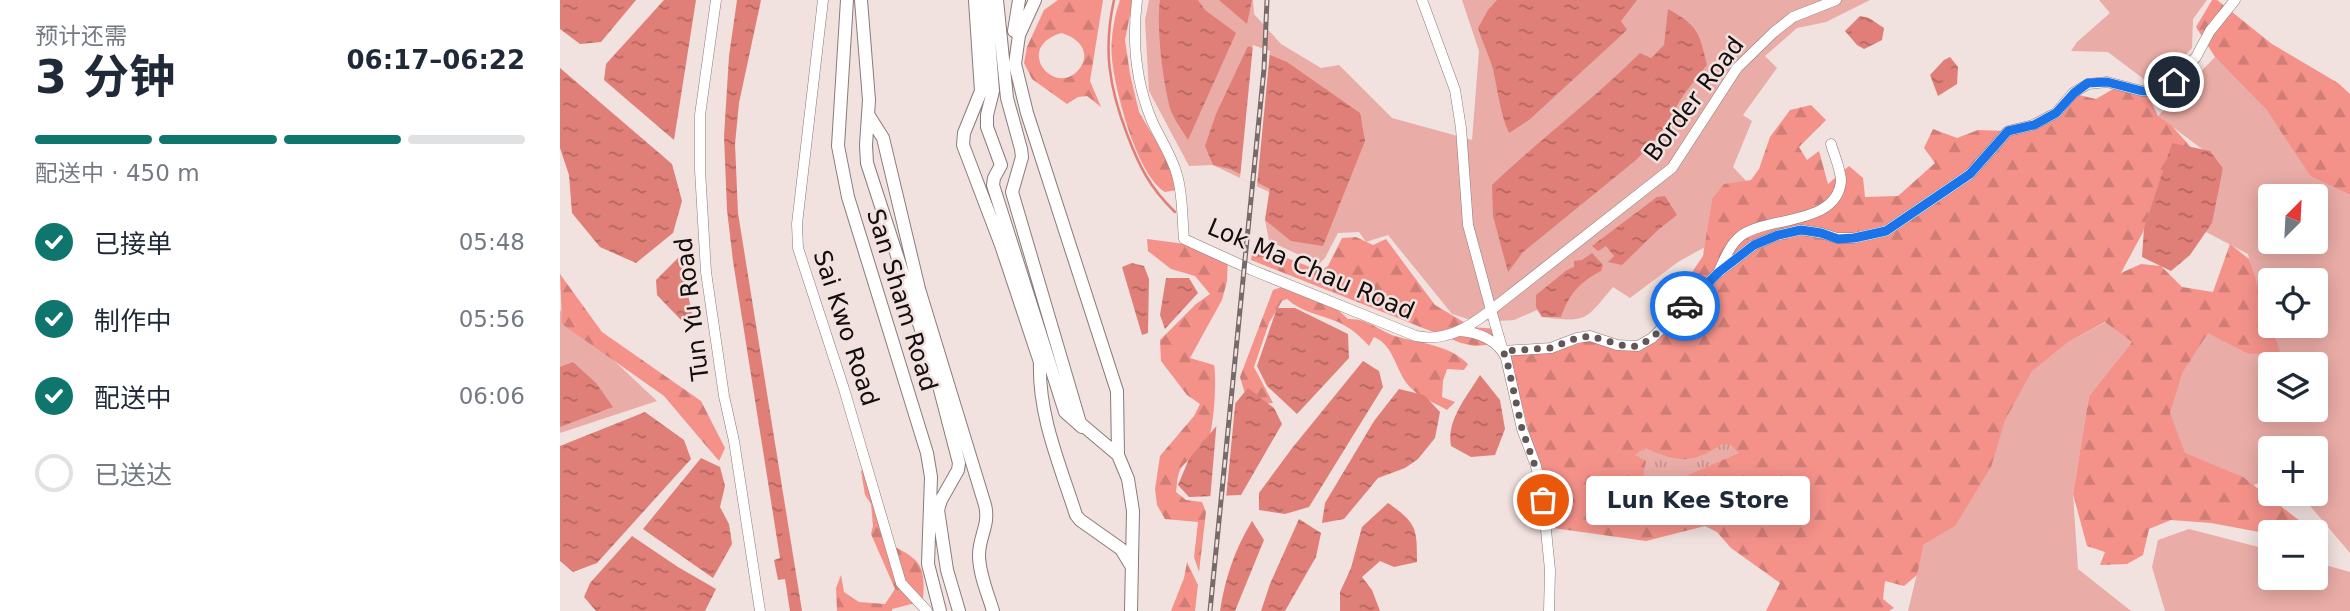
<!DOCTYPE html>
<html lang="zh">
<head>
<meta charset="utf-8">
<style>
	:root { --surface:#fff; --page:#f2f2f3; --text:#1f2937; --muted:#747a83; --line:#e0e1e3; --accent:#0f766e }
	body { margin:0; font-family:"DejaVu Sans","Noto Sans SC",sans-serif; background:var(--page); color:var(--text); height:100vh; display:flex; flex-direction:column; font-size:26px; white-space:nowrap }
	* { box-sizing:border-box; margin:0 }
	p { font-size:23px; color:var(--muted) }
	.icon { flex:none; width:38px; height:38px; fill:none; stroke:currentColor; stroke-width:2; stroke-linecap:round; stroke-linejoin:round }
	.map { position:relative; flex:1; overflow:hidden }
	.side { display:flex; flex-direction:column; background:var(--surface); width:560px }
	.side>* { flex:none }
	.needle { width:46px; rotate:24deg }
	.buttons { position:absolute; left:1698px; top:184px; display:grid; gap:14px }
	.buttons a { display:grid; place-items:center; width:70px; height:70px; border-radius:7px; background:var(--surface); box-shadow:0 4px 18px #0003; font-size:35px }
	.pin { position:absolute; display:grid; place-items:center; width:60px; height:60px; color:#fff; margin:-30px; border:4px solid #fff; border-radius:50%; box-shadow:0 2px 7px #0007 }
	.courier { position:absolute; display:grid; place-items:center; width:70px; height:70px; margin:-35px; border:5px solid #1a73e8; border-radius:50%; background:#fff; color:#222; box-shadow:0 2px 9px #0007 }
	.bubble { position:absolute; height:49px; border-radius:7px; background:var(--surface); box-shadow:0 4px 18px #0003; font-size:23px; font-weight:700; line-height:49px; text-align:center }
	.summary em { font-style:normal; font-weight:700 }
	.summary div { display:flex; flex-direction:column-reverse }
	.summary { display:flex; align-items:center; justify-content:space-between; height:119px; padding:0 35px }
	h1 { font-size:46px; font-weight:700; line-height:52px }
	.bar { display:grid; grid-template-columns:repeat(4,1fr); gap:10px 7px; align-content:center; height:84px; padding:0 35px }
	.bar i { height:9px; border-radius:5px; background:var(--line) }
	.bar .active { background:var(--accent) }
	.bar p { grid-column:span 4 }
	ol { padding:0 35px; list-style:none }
	li { display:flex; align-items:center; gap:21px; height:77px }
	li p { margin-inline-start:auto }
	li .icon { padding:7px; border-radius:50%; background:var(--accent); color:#fff; stroke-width:4 }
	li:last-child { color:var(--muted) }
	li i { width:38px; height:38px; border:4px solid var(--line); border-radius:50% }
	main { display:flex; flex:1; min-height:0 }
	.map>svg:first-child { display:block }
	.green { fill:#eaaca6; fill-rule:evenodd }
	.forest { fill:url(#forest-firs); fill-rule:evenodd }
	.park { fill:url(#park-tufts) }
	.water { fill:url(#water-ripples) }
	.pier { fill:#f1e1df }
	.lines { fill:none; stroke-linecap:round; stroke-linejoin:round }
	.stream { stroke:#df7f77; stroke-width:2.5 }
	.minor-casing { stroke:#8a7b7a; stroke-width:11 }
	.major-casing { stroke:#8a7b7a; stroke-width:14 }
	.minor { stroke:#fff; stroke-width:10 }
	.major { stroke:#fff; stroke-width:12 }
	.rail-casing { stroke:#766b6a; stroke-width:5 }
	.rail { stroke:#f1e1df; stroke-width:2.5; stroke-dasharray:8; stroke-linecap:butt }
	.done { stroke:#615756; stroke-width:7; stroke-dasharray:0 12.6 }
	.route { stroke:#1a73e8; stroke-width:9 }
	.labels { text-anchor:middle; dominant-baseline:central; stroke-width:5; stroke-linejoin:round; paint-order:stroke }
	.street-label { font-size:24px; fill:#130d0d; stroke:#f1e1df }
</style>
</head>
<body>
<main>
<section class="side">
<div class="summary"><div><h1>3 分钟</h1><p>预计还需</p></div><em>06:17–06:22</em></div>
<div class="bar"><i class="active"></i><i class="active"></i><i class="active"></i><i></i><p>配送中 · 450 m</p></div>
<ol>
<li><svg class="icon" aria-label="check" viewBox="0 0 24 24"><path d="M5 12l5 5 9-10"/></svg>已接单<p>05:48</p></li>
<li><svg class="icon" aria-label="check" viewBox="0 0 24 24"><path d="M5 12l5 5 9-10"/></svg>制作中<p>05:56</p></li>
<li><svg class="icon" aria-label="check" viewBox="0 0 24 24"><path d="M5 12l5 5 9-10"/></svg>配送中<p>06:06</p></li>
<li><i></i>已送达</li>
</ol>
</section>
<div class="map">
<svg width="1790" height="611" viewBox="0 0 1790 611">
	<defs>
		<pattern id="forest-firs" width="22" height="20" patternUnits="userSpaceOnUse" patternTransform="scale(1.75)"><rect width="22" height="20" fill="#f4928a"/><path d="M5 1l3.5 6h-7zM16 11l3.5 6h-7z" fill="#d07d76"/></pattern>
		<pattern id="park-tufts" width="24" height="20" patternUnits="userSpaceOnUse" patternTransform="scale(1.75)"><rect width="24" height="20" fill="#eaaca6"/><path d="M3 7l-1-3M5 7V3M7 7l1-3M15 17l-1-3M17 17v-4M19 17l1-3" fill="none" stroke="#c8938e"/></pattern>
		<pattern id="water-ripples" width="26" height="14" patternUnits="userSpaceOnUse" patternTransform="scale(1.75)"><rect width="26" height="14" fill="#df7f77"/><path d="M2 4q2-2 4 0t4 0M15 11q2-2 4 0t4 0" fill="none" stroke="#b46660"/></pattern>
	</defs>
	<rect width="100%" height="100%" fill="#f1e1df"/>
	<path class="green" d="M589,0H693L694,14L721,44L761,68L779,65L832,118L912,140L919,51L902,0H1310L1266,22L1237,28L1205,56L1217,68L1183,115L1192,121L1173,167L1189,184L1152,199L1145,247L1118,262L1070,298L1053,287C1025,320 1028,323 982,317L977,310L954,320L939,321L911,320L892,314L828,235L806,242L799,232L778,233L765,258L759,264L709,241L705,220L709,192L653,165L629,166L589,91L585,20Z
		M1539,0H1647L1633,19L1632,48L1602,80H1585L1548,52L1511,51L1517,42L1550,13Z
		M1655,57L1701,101L1750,176L1790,195V553L1740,494H1755V448H1710V480L1686,487L1618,450L1608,418L1623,372L1648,332L1688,354L1709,349L1688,254L1646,232L1663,168L1658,161L1598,116ZM1710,196H1755V242H1710ZM1710,280H1755V326H1710ZM1710,364H1755V410H1710Z
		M0,310L97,401L0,433Z
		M1546,322L1572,342L1529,396L1513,494L1518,569L1571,611H1348L1365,540L1473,360Z
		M1629,529L1710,550V578H1755V562L1790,572V611H1605L1592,567L1598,540Z"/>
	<path class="forest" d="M498,0H543L530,81L541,107L527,96L518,97L507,104L472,79L464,63L467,47L484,10ZM501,33C517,37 532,51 520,68C496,100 452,48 501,33Z
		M560,0H573L565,40L570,74L579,112L612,168L616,190L605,192C577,175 555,91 552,59C550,41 554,17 560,0Z
		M1652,0H1657L1712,44L1778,83L1790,94V195L1750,176L1706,109L1655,57L1636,27Z
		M1560,85L1586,91L1598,116L1611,125L1637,154L1612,144L1583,232L1561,273L1581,264L1601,266L1622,287L1653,292L1670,244L1689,259L1720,352L1688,354L1648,333L1623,372L1610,413L1625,453L1683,477L1740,521L1732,532H1710V534L1651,523L1611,520L1589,529L1583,555L1567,564L1540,565L1545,552L1527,546L1513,494L1529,396L1572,342L1545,322L1508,342L1472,371L1445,420L1431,467L1395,526L1364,544L1357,575L1344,586L1325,581L1323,599L1334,608L1329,611H1206L1220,583L1171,548L1157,532L1145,526L1086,541L993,528L949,353L996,351L1030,340L1079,349L1120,311L1122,287L1143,256L1152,199L1164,184L1191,180L1199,169L1210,137L1230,110L1251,105L1266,120L1239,147L1247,160L1259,151L1268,184L1289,166L1303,178L1305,197L1338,196L1375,163L1364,148L1373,129L1397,138L1418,130L1448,131L1478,127L1509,98L1519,95L1536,99Z
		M796,237L813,245L826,239L875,305L912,327L937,329L936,344L915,346L901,343L691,260L693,248L707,250L760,271L768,266L782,238Z
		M587,239L648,247L668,257L667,281L662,300L630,358L654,365C657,379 654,437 645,447C638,455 624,461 620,470C617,476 617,486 616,492L626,500L642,502L646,512L639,572L634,557L638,522L605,519L597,505L595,489L600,456L634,416L640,404L627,395L601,361L600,340L636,304L650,294L635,276L611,269L588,251Z
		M0,274L42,332L141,401L165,448L159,461L104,396L2,324Z
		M722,287L777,309L788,319C807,318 818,330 835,336C861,344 888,344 908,364L904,370L887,369L883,381L882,397L895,402L887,410C875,403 857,396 849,386C836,372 834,345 814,337L809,346C800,336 791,328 778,322C761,315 741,312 727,299L722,301L709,323L694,367L713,403L698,404L686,397L680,377L713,290Z
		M310,467L333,546C364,561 365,569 363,601L332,609V611H277L276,588L281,575L284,592L299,602L325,604L335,589L311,534L313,526L311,504L305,495L301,471Z
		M627,562L638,585L635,611H611L624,578Z"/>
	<path class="park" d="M1162,444L1171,445L1179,453L1082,495L1076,483L1083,477L1086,461L1075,455L1085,448C1118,462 1131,465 1162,444Z"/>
	<path class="water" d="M0,0H76L41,42L20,44L0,29Z
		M104,0H136L114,140L44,80L46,64Z
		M177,0H201L179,103L175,144L178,213L242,611H230L225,579L218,580L214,560L220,558L173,261L167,210L164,136L169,56Z
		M600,0H638L645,10L676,33L628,140C622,130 615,121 611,111C603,85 596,26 600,0Z
		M659,0H692L687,24Z
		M937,0H1077L1061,21L1067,30L969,120L949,133C940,113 938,91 933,69C929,55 922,42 918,28L928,10Z
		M1108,9C1138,26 1139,31 1147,65L1124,94L1098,137L1076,160L963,252L948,272L933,216L932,185C980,139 1033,100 1080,53L1091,58L1104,45Z
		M1300,16L1309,18L1324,28L1322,40L1304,49L1297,45L1285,31Z
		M688,46L727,62L800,113L805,141L763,246L731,241L705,220L710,189L670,169L653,165L645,146L656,114Z
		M1390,57L1398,67L1397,84L1378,96L1370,75L1384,60Z
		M0,68L112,164L122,201L113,233L76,263L40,247L12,213L9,175L0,148Z
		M1612,143L1650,151L1663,168L1652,223L1630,255L1611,271L1582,257L1584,228Z
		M1105,196L1117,215L1098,230L1062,265L1048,262L1054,256L1046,246L1038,251L1032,246L1097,197Z
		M1032,253L1043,265L1041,271C1020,282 1009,294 1001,317H982L976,307V295L1007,270L1014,267V261L1022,260Z
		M120,256L135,328L120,319L97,295L96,280Z
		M572,263L584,266L589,279L588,333L582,335L562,267Z
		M606,278H629L638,293L605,329L600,315Z
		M717,308H735L788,334L789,358L737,414L707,386L697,366Z
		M803,361L819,371L823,387L749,507L725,514L699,510V493L733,447Z
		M13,362L36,383L53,407L0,427V367Z
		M920,375L940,400L945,429L935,455L911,457L891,446C886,421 907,396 920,375Z
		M688,388L714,408L722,424L681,495L629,497L618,485L629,459Z
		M839,389L864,395L880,412L875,438L858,459L845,468L818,478L784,519L762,523L765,503L814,421Z
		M85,412L124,440L131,459L37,563L13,572L0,561V446Z
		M141,458L160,467L165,486L160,507L169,524L172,544L153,578L83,529Z
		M828,503C857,523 857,529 857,562L834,567L820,561L802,577L812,590L820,611H780V592L791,568L802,527Z
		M739,519L761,533L756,557L725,611H701L710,584Z
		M692,521L704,540L675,611H660C665,578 675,549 692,521Z
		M72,536L118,567L156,589L145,611H36L24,597L30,583Z"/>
	<path class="pier" d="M693,45L710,51L697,186L680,178Z
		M676,396L666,499L650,500L657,419Z"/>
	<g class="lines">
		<path class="stream" d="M554,0C543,49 549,87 567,134C579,166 590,188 615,212"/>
		<defs>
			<path id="minor" d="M156,0L140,115V170L146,272L164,396L174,441L200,611
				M263,0L237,224L238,248L284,389L341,583L367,611
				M577,0C572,41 576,83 592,121C600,139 612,156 617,175C623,195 622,218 624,239L692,270L856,336C885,342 908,328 931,310L943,351L991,348L1017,338L1030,336L1057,345L1078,346L1092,338L1159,272L1194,245L1218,235L1241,230L1261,233L1277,238H1294L1326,231L1410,174L1448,131L1473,125L1496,113L1513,93L1528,84L1547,82L1582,91H1600L1614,82L1636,57L1650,31L1675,0
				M862,0L895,90L901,128L908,225L931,310L1112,168L1177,68L1214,32L1233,17L1276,0
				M1159,271C1165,258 1170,244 1182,235C1210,216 1277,225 1281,181C1281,170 1274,155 1271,144
				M899,331C918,332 938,340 946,358L962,429L976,466L983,500L990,570L989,611"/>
			<path id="major" d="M287,0L278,146L288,197L367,453L371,477L368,564L380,611
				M301,0L309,100L306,145L307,163L378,382L399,463L398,470L381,500L378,510L387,570L399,611
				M415,0L421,91L404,133L403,145L441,245L480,362C478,415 500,465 516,515L520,520L561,549L572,567
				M426,0L433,91L427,115V127L441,165L434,178L433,185L505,412L522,427
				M437,0L447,98L461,149L462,157L452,192L520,423L558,455
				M475,0L459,35L455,64L467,113L557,391L558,455L568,479L573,511L571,611
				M454,31L459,0
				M309,116L323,138L359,289L425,505C430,525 419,536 419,555C419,574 428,594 433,611"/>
		</defs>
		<use href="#minor" class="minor-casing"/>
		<use href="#major" class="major-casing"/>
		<use href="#minor" class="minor"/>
		<use href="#major" class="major"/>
		<defs>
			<path id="rail" d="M650,611L704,69L707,0"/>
		</defs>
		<use href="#rail" class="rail-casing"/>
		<use href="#rail" class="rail"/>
	</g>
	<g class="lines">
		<path class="done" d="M983,500L975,466L962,429L947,361L943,351L991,348L1017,338L1030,336L1068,347L1078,346L1092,338L1125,306"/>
		<path class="route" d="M1125,306L1159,272L1194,245L1218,235L1241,230L1261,233L1278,239L1294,238L1326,231L1410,174L1448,131L1474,125L1496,113L1514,93L1528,83L1547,82L1582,91H1600L1614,82"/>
	</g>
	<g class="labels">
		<g class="street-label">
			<text transform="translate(1134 99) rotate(-53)">Border Road</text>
			<text transform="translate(751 269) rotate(23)">Lok Ma Chau Road</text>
			<text transform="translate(342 300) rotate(73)">San Sham Road</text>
			<text transform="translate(132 309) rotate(-97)">Tun Yu Road</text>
			<text transform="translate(286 328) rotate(72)">Sai Kwo Road</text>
		</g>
	</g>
</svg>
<div class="buttons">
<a><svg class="needle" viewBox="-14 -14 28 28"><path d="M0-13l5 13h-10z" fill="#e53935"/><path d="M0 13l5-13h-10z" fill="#747a83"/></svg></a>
<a><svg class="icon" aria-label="locate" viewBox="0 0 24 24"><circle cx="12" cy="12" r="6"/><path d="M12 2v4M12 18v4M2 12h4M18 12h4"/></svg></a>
<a><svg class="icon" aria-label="layers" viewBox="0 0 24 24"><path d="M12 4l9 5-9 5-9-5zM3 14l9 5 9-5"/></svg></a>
<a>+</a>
<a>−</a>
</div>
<div class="pin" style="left:983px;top:500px;background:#ea580c"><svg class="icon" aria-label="bag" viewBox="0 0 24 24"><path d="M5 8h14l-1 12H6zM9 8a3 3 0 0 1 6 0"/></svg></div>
<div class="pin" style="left:1614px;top:82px;background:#1f2937"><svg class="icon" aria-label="home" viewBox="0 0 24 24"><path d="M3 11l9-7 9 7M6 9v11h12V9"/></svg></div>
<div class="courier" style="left:1125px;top:306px"><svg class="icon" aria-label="car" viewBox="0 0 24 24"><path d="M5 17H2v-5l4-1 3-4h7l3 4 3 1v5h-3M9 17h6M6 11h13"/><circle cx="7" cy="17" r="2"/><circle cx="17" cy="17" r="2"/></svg></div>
<div class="bubble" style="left:1026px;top:476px;width:224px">Lun Kee Store</div>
</div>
</main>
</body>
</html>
